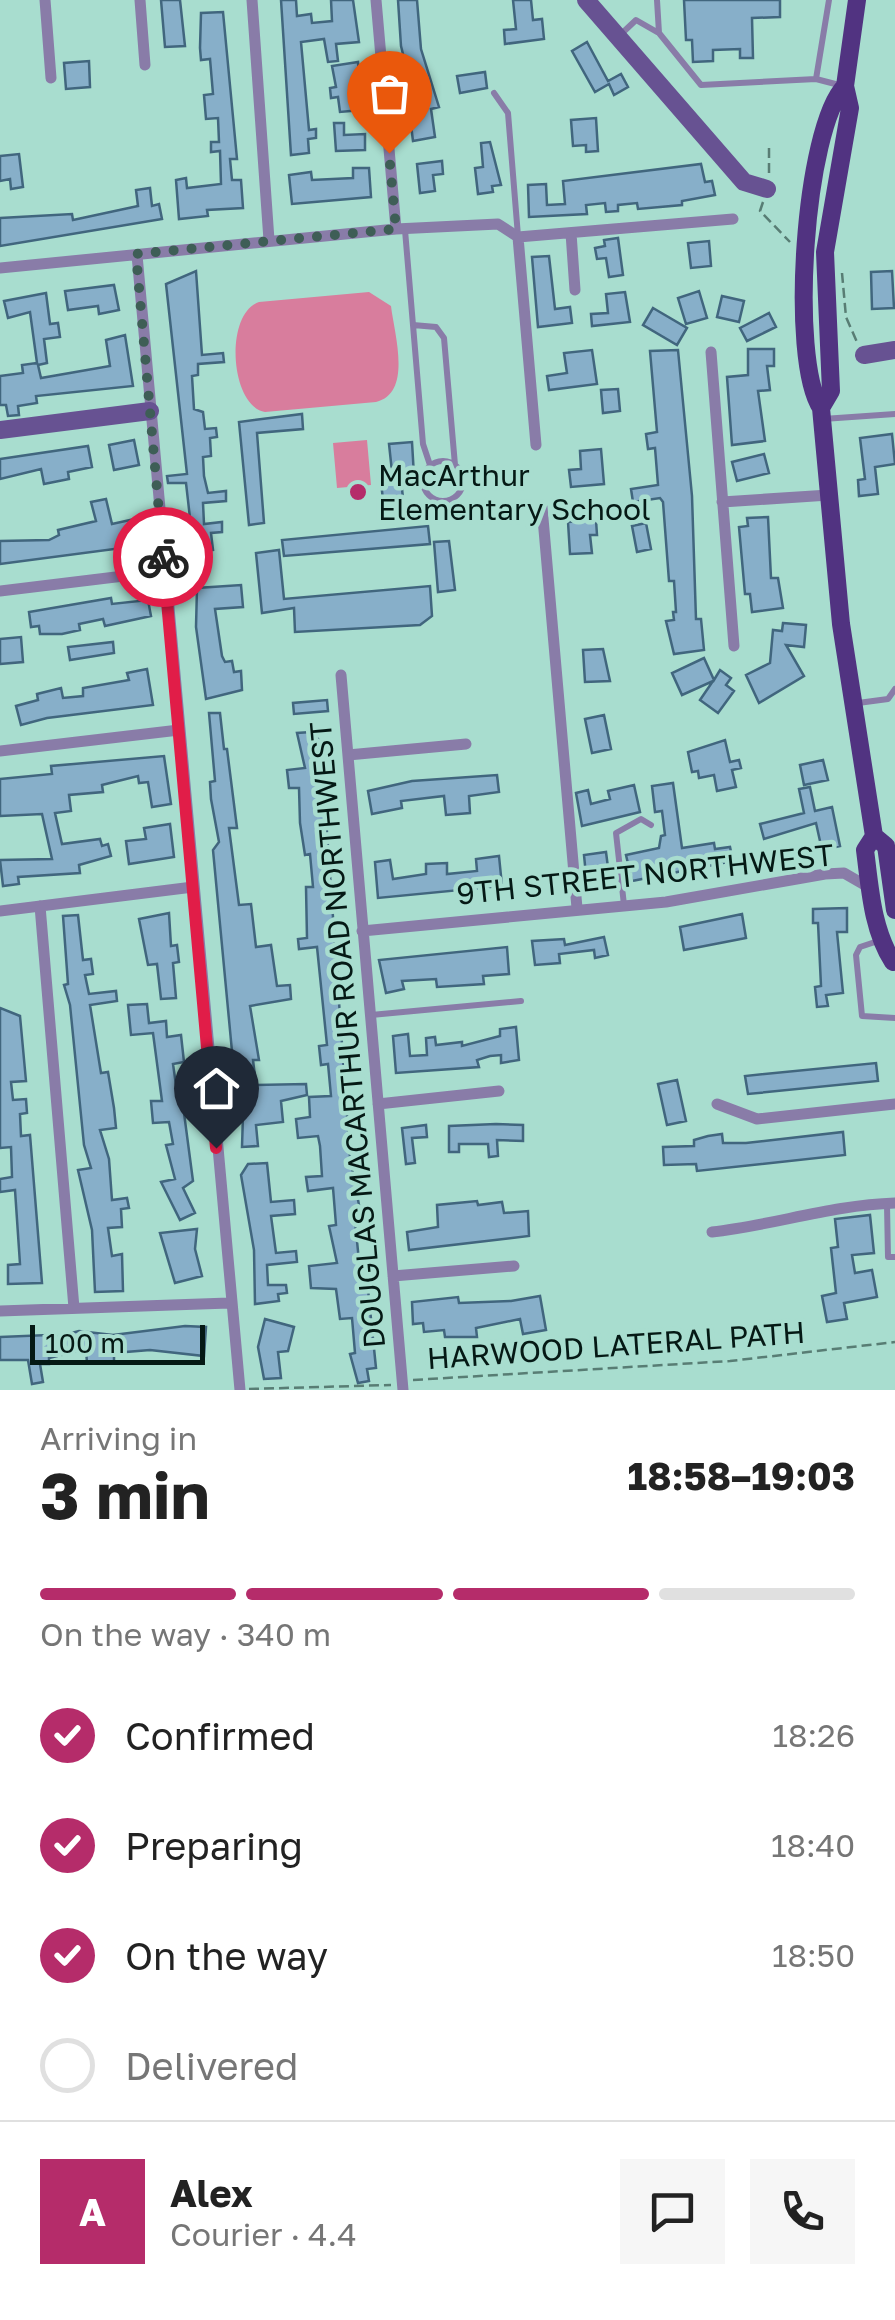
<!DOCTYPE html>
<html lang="en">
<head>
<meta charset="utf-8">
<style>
	:root { --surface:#fff; --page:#f6f6f6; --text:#222; --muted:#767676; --line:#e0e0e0; --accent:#b52c6a }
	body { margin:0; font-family:"Golos Text",sans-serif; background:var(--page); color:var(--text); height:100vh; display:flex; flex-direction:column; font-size:38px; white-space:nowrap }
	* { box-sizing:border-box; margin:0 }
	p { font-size:32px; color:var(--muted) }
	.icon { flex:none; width:55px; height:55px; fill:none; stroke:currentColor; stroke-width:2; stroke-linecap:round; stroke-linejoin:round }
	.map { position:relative; height:1390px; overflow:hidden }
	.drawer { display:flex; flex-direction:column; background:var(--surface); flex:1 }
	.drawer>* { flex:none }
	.scale { position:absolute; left:30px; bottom:25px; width:175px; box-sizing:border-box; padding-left:10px; border:5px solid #051915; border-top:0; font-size:28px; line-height:35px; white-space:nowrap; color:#051915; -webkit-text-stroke:8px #a8ddcf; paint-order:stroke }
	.pin { position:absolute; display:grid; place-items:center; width:85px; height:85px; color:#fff; margin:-102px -42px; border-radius:50% 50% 50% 0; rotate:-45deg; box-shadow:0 0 10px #0007 }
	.pin .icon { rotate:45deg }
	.courier { position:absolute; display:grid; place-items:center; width:100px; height:100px; margin:-50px; border:8px solid #e11d48; border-radius:50%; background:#fff; color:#222; box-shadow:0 2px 12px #0007 }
	.headline em { font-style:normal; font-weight:700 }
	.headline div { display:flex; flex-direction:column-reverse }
	.headline { display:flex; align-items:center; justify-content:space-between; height:170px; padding:0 40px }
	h1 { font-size:65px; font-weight:700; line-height:75px }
	.bar { display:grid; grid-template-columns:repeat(4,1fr); gap:15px 10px; align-content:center; height:120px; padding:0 40px }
	.bar i { height:12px; border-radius:8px; background:var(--line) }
	.bar .current { background:var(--accent) }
	.bar p { grid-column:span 4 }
	.line { display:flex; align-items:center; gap:25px; padding:0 40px; border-top:2px solid var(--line) }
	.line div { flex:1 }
	.round { display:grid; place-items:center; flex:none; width:105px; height:105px; border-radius:0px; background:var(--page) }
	ol { padding:0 40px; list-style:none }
	li { display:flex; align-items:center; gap:30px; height:110px }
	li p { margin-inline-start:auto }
	li .icon { padding:10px; border-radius:50%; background:var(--accent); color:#fff; stroke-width:4 }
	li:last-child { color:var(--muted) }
	li i { width:55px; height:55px; border:5px solid var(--line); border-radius:50% }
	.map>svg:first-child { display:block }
	.pitch { fill:#d87d9d }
	.building { fill:#87afc9; stroke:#41667e; stroke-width:2.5 }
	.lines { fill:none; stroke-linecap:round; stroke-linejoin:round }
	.path { stroke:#587d74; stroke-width:2.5; stroke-dasharray:10 5; stroke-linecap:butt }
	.lane { stroke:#897ca8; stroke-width:6 }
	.street { stroke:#897ca8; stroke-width:11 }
	.secondary { stroke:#675292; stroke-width:18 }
	.primary { stroke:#513381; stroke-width:18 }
	.done { stroke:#3e5e56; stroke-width:10; stroke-dasharray:0 18 }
	.route { stroke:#e11d48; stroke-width:12 }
	.poi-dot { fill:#b52c6a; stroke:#a8ddcf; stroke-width:4 }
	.labels { text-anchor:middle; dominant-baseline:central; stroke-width:9; stroke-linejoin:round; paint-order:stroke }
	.poi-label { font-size:30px; fill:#051915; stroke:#a8ddcf; text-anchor:start }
	.street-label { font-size:30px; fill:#051915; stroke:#a8ddcf }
</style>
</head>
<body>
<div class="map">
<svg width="895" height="1390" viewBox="0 0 895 1390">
	<rect width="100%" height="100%" fill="#a8ddcf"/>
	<path class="pitch" d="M369,292L391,306C394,333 413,393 376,402L265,412C230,406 224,314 259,302Z
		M367,440L371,485L337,488L333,443Z"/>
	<path class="building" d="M161,0H180L185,46L165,47Z
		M281,0H296L297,16L311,14L312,23L332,21L331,0H353L359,42L336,44L338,61L328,62L324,39L301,42L309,130L316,129V138L308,139L309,153L291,155Z
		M398,0H417L421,49L439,107L431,109L435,137L413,141L410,117H414L406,83L410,82L401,46Z
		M513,0H531L533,20L542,19L544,39L505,44L504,30L516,29Z
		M684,0H780V17L752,18L753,58H740V49L713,50V61L693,62L692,40H686Z
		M223,12L237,159H230L232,180H241L243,208L207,210L208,216L179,219L176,180L186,178L187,188L221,184L220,151L211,152V142H219L218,118L206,119L204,95L213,94L210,59L201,60L200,48L201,13Z
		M587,42L608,81L621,74L628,87L614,95L609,84L595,92L572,51Z
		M89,61L90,87L66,89L64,63Z
		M358,62L361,110L340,112L338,97L331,98L330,88L336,87L332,66Z
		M485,72L487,88L460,93L457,76Z
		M596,118L598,151L586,152V145L573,146L571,120Z
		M334,123H344V135L365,134V150L336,151Z
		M490,142L501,185L492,186L493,192L478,194L475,168L483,167L481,143Z
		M19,154L23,187L11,189L10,179L0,181V156Z
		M442,161L443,174L433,175L435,191L420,193L417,164Z
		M701,164L705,182L712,181L715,195L682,201V205L638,209L637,203L618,205V211L606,212L605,203L586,205L587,214L529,217L528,185L546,184L547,205L565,204L563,181Z
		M353,168H369L371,197L292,204L289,175L311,172L312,180L353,178Z
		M150,188L152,206L159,204L162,219L0,246V218L72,214L73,220L138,206L136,190Z
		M618,238L623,275L609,277L606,258L597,259L595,248L605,246L604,240Z
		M709,241L711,266L691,268L688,243Z
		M549,256L555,309L570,307L572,323L538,327L532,257Z
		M196,271L202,355L223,353L224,362L198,364V375L192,376L194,409L203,412L205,429L216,428L217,437L210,438L211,456L203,457L204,476L208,493L226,491V501L203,503L204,524L222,522V532L211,533L213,550L194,553L186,483H168L167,476L187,474L166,284Z
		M892,271L894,308L872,309L871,272Z
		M114,285L119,310L99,314L98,306L68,310L65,291Z
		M699,291L707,318L686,324L678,298Z
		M625,292L630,322L592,326L591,314L608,313L606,294Z
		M46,293L50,324L58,323L60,337L44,339L47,363L38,365L41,378L110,366L106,340L125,335L133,386L36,396L37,403L18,406L19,415L8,416L6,405H0V376L23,373L22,365L37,363L30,312L8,318L4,301Z
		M722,296L744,301L739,322L717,317Z
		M653,308L687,328L677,345L643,325Z
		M769,313L776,327L747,341L740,328Z
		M748,349H774V366H767L770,390L758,391L765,441L732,445L727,377L748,375Z
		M592,350L597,384L549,390L547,376L567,373L564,353Z
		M678,350L692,496L696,619H701L704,650L674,654L666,621L674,620L673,612H676L674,581H669L663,502L660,498L633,502L631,489L658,485L655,448L648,449L646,434L657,432L650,351Z
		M618,389L620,411L603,413L601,390Z
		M302,414L303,429L257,433L264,523L249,525L239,422Z
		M892,434L895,464L875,467L878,494L859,496L858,480L865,479L860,438Z
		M134,440L139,465L114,470L109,445Z
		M412,442L414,476L402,489L403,498L383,500L381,482L393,481L389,444Z
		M88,446L92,467L68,472L69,479L44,484L41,469L0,479V459Z
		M601,449L604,484L571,487L569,470L581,469L580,451Z
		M764,454L769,473L737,481L732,462Z
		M106,499L112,524L139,518L145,545L0,564V541L49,540L59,535L58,530L96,521L91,502Z
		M768,517L771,578H778L783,608L752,612L750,594H745L739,527L748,526L747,518Z
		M596,520L597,535H590L592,553L570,554L568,522Z
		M646,523L651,549L637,552L632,526Z
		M428,526L430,544L284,556L282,540Z
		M449,541L455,590L438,592L434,542Z
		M279,550L284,599L430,586L432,616L420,625L295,632L294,608L262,613L256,553Z
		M241,585L243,607L215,609L222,656L225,662L232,661L234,672L241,671L242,690L206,699L196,627L197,588Z
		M111,598L112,604L148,600L151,616L105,626L103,619L79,624L80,630L62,634H40L39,626L31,627L29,612Z
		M783,623L806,625L804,647L786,645L804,676L759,703L746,675L770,663L773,630L782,631Z
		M21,637L23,662L0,664V639Z
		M113,642L114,653L70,660L68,647Z
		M603,649L610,681L585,682L583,650Z
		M704,658L714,680L720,670L731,678L726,685L734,691L718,713L700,700L713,681L682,695L672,673Z
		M147,669L153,705L47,718L21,725L16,706L38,700L37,694L61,688L63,698L83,696V688L129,680L127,673Z
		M327,700L328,711L294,714L293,703Z
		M209,713H220L224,749H227L237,828H229L239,905L251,904L256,947L271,945L277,986L290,985L291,999L250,1006L259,1060H253L256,1085L306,1084L307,1095L281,1101L283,1122L256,1125L258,1146L242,1147L243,1115H238L213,850L219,842L211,799L210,782L215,781Z
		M604,715L611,749L592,753L585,719Z
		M311,732V739H318L322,762L350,1157L362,1221H355L359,1261L365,1260L376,1368L367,1369L369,1381L358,1383L350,1354L355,1353L352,1318L340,1319L336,1289L311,1288L309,1266L337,1263L329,1226L336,1225L333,1188L308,1191L306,1177L322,1176L320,1146L318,1136L298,1138L296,1119L310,1117L309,1097L331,1096L328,1064L321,1065L319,1046L327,1045L317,947L299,949L298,939L307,938L306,887H313L310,854L305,855L300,823L299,788H289L287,770L305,768L297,733Z
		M725,740L730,762L739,760L741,768L732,770L736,787L717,791L714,775L699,778L698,771L692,772L688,752Z
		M164,756L171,804L152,807L148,782L139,783L138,776L102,785L103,792L69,795L71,811L55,813L62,844L100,839L102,846L108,844L111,856L79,865L80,873L18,877L19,884L3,886L0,860L52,859L42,814L0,816V779L52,774L51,766Z
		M823,760L828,780L804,785L800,765Z
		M497,775L499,792L469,796L470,813L446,815L444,796L401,801L402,808L372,814L368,791L412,781Z
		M673,783L682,848L714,843L715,849L730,847L733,861L632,881L626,855L659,848L661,836L665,835L662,811L655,812L652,786Z
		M634,785L640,812L582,826L576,793L588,790L591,804L610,799L608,791Z
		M810,787L815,811L832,807L840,846L822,850L816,823L764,839L760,824L804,813L799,789Z
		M170,824L174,857L129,864L126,841L146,839L144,828Z
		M606,852L610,883L587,885L584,855Z
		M499,856L502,886L378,898L375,862L390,860L393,879L426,874V864L447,863V874L477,871L476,859Z
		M847,908V932H837L843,993L826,995L828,1006L817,1007L815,987L821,986L818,923H813V909Z
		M169,913L171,946L177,945L179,962L173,963L176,998L161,999L157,964L148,965L139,919Z
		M742,914L746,938L684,950L680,927Z
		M78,915L83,960L91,959L93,974L85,975L89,994L116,991L117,1001L90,1005L101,1073L108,1072L114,1108L116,1128L100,1130L109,1159L112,1200L127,1198L129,1208L121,1209L122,1227L108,1228L112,1256L122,1254L123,1291L95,1292L92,1230L78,1170L91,1168L84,1145L70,1005L64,985L68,984L63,916Z
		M604,937L608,955L595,958L594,950L559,954L560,963L535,965L532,941L564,939L565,945Z
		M507,947L509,974L483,976L484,984L437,987L436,979L402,981L404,989L386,993L379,960Z
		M147,1004L149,1023L166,1021L167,1037L181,1035L184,1062L173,1064L178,1099L191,1098L192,1113H184L193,1181L183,1188L195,1213L180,1220L161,1182L175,1179L166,1145L173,1144L169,1122L153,1123L151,1101H162L153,1033L131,1035L128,1005Z
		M0,1008L20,1016L26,1081L11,1082L13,1100L26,1099L27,1113L20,1114L21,1136L30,1135L42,1283L8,1284V1265L20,1264L15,1190L0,1192V1179L12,1177L11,1147L0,1148Z
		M516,1027L519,1060L501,1063V1055L490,1056L477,1060L479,1067L396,1073L393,1036L408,1034L410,1056L427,1055L426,1038L435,1037L436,1045L462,1042V1046L500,1036V1029Z
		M876,1063L878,1081L748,1094L745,1076Z
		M677,1080L686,1121L667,1125L658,1084Z
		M496,1124L523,1125V1141L497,1140L498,1156L489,1157L488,1144H459V1152H449V1126Z
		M426,1125L427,1137L412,1138L415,1163L406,1164L402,1128Z
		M843,1132L845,1155L697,1171L696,1164L664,1165L663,1147L694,1146V1140L708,1136L722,1134L723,1143H746Z
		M267,1163L271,1202L294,1200L295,1214L271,1216L276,1253L296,1251L297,1262L267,1265L268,1285H286L287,1293L278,1294L279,1301L255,1304L254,1250L241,1175L248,1164Z
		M477,1201L478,1205L502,1202L504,1213L528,1211L529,1236L409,1250L407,1232L438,1227L437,1205Z
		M870,1215L874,1253L852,1255L855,1273L872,1270L877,1297L844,1303L847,1319L827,1322L822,1296L836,1293L831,1248L838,1247L835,1219Z
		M197,1229L195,1249L202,1276L175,1283L160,1233Z
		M540,1296L546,1330L523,1334L520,1319L476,1328L477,1337H445L444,1330L424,1332L423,1323L413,1324L412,1302L458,1297L459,1303L511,1301Z
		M265,1319L294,1327L288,1351L278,1352L281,1378L264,1379L258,1347Z
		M185,1326L206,1327L204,1356L150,1350L114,1353V1361L87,1363L86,1349L49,1358V1364H40L43,1382L32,1384L28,1360H0V1337L48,1335V1339L79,1331L113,1335Z"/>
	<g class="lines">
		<path class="path" d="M769,148V175
			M763,202L760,211L790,242
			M842,273L846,317L857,342
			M413,1380L730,1361L895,1342
			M249,1389L391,1385"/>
		<path class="lane" d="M657,0L659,33L701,85L816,79L843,86
			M619,36L636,20L657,32
			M816,79L829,0
			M494,93L508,113L518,236
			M405,230L423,444L430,465
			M413,325L436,327L444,338L455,465
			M823,419L895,414
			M423 481a20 20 0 1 1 40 0a20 20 0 1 1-40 0Z
			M858,703L888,699L895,689
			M624,905L616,833L641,819L651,825
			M878,941L860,947L856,955L862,1016L895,1018
			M371,1015L521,1001
			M887,1205L888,1257H895"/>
		<path class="street" d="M45,0L51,78
			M140,0L145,65
			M252,0L269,240
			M376,0L396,229
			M571,233L575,290
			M518,237L536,445
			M137,255L240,1390
			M0,268L396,229L498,224L518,237L733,219
			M711,352L734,646
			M722,502L829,495
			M542,507L577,908
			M0,591L165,571
			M341,675L403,1390
			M0,751L179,730
			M348,755L466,744
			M40,906L74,1308
			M0,911L193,887
			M362,931L666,902L825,874L844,873L870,888
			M378,1104L499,1091
			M717,1104L757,1119L895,1104
			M712,1232C774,1225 832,1205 895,1203
			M393,1276L514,1266
			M0,1311L229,1303"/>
		<path class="secondary" d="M586,0L744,182L767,189
			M864,355L895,350
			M0,430L150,411"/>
		<path class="primary" d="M845,86C804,128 789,360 821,408L841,624L874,836L886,846L895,910
			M821,408L831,391L825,252L850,108L845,86L857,0
			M874,836L865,850C870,888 872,929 893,962"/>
	</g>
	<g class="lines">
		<path class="done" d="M163,557L136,254L396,229L389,153"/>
		<path class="route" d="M163,557L216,1148"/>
	</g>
	<circle class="poi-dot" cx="358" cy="492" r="10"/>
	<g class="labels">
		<g class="poi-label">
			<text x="378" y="475">MacArthur<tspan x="378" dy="34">Elementary School</tspan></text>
		</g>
		<g class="street-label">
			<text transform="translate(645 874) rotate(-6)">9TH STREET NORTHWEST</text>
			<text transform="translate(347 1035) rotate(-95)">DOUGLAS MACARTHUR ROAD NORTHWEST</text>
			<text transform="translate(616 1345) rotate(-4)">HARWOOD LATERAL PATH</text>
		</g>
	</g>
</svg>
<div class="scale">100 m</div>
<div class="pin" style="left:389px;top:153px;background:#ea580c"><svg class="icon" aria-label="bag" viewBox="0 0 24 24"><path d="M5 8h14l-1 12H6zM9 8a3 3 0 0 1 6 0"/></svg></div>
<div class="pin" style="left:216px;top:1148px;background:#1f2937"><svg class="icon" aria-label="home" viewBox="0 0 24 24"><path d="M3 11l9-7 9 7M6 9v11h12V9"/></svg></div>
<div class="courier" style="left:163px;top:557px"><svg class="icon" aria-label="bike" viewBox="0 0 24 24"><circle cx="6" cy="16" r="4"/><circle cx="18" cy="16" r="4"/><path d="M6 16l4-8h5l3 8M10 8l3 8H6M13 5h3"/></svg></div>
</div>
<section class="drawer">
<div class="headline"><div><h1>3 min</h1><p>Arriving in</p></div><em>18:58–19:03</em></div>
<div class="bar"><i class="current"></i><i class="current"></i><i class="current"></i><i></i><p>On the way · 340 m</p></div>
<ol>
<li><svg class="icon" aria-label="check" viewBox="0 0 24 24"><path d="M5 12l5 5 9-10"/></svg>Confirmed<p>18:26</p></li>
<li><svg class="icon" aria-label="check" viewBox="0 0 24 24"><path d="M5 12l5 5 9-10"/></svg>Preparing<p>18:40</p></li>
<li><svg class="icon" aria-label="check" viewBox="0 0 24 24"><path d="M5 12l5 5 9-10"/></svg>On the way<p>18:50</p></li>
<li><i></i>Delivered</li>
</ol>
<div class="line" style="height:180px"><b class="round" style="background:var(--accent);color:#fff">A</b><div><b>Alex</b><p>Courier · 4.4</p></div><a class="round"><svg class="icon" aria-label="chat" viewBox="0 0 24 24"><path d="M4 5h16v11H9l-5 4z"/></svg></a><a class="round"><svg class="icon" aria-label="phone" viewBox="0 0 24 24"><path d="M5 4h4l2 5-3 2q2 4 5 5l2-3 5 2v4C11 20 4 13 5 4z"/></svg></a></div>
</section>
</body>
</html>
